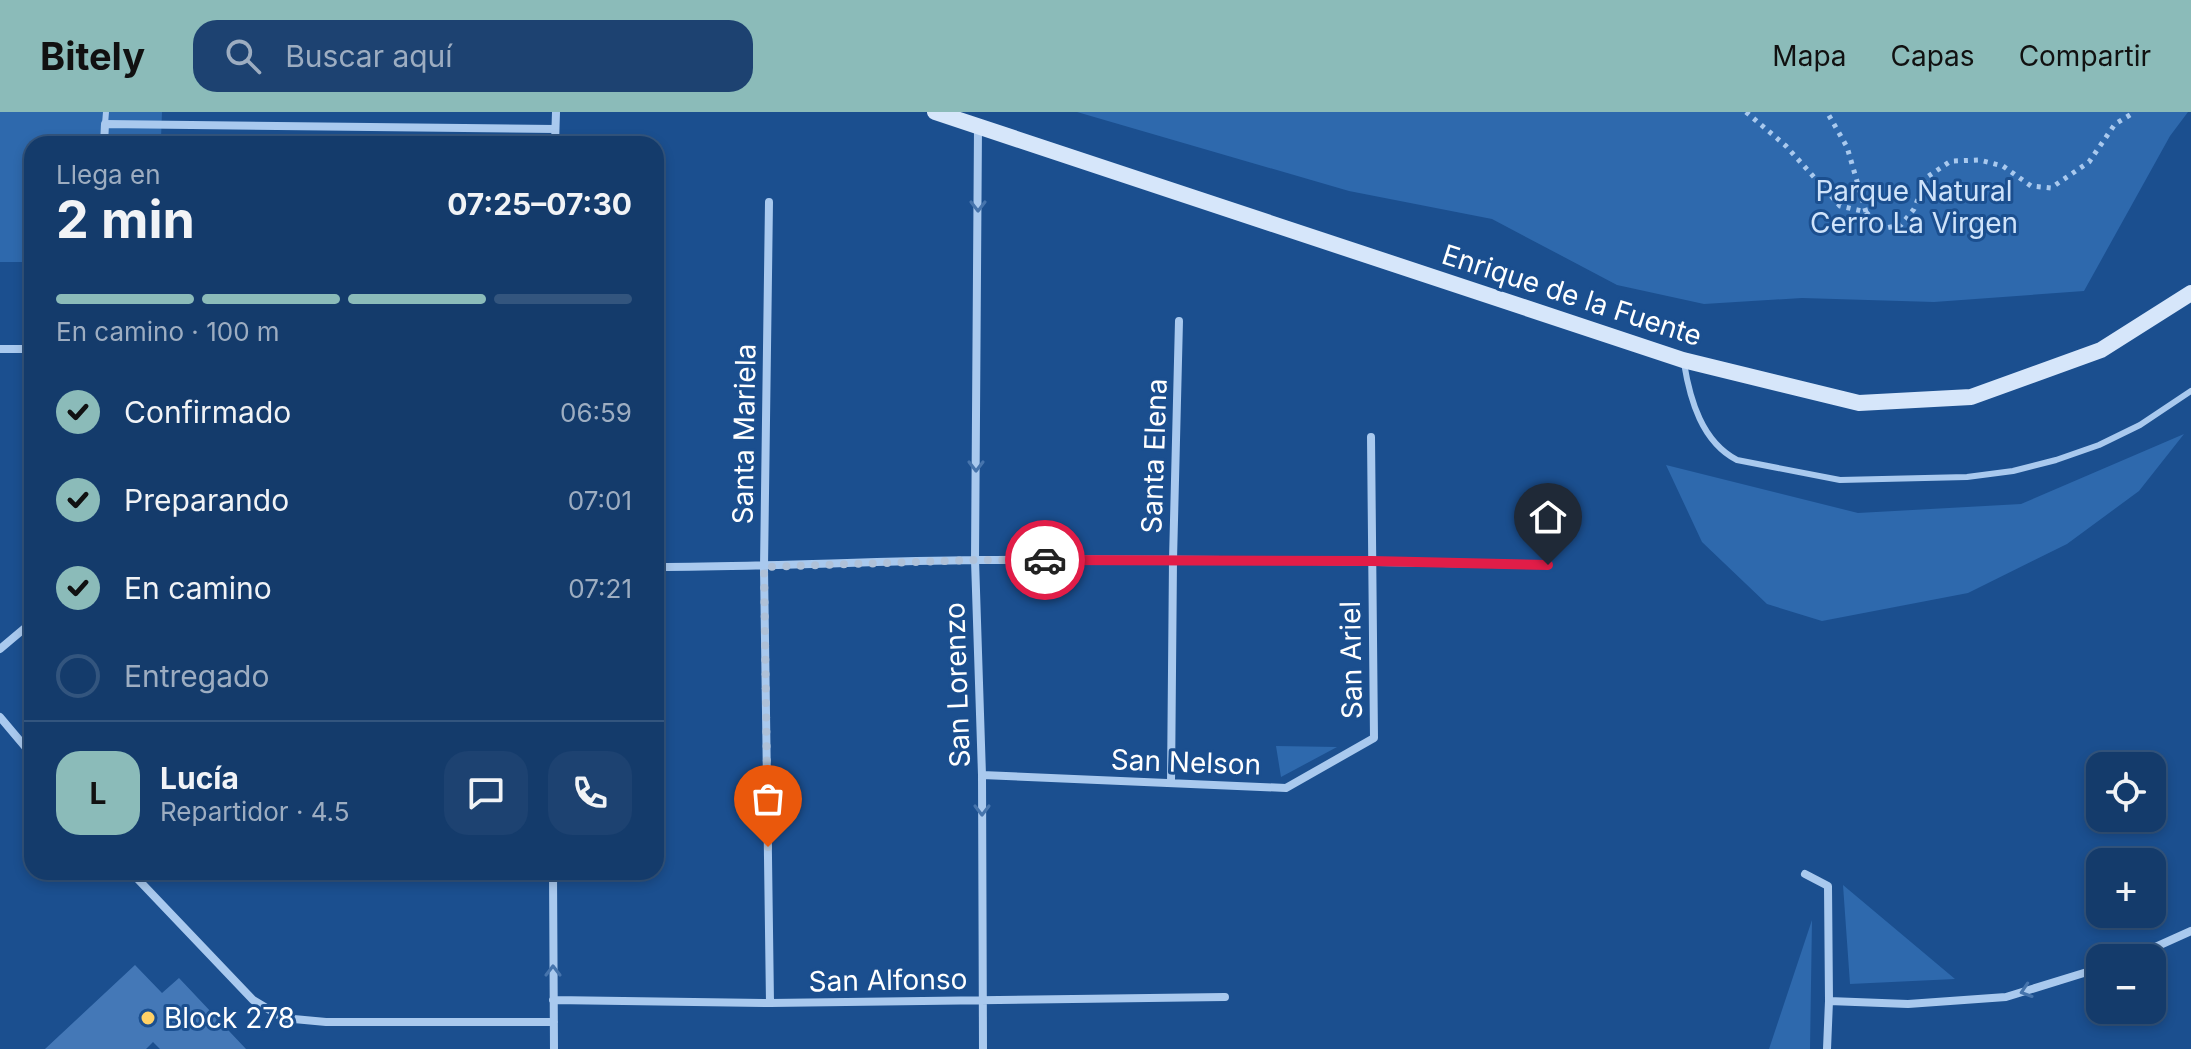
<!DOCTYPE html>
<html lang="es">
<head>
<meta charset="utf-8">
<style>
	:root { --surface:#143b6b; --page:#1d4271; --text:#f1f3f6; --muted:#9dadc1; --line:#33557e; --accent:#8bbbb9 }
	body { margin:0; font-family:Inter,sans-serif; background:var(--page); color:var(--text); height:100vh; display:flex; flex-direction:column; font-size:30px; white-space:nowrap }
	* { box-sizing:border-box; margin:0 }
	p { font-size:26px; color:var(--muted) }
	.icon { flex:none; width:44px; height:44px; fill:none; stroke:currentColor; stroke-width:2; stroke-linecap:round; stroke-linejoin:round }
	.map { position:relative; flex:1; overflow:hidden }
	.panel { position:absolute; left:24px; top:24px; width:640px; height:744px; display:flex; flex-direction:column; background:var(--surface); border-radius:24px; box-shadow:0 4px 12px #0003,0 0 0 2px var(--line) }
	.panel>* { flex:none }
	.controls { position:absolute; left:2086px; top:640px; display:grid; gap:16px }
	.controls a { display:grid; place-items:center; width:80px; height:80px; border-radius:16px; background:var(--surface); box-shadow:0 4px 12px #0003,0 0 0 2px var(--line); font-size:40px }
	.pin { position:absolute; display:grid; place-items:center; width:68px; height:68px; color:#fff; margin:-82px -34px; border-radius:50% 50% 50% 0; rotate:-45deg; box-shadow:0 0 8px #0007 }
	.pin .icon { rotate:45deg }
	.courier { position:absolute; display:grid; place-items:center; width:80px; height:80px; margin:-40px; border:6px solid #e11d48; border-radius:50%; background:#fff; color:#222; box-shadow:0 2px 10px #0007 }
	.headline em { font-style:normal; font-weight:700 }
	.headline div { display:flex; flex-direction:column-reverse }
	.headline { display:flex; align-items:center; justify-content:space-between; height:136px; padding:0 32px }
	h1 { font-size:52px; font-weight:700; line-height:60px }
	.bar { display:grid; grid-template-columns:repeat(4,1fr); gap:12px 8px; align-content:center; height:96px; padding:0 32px }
	.bar i { height:10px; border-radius:6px; background:var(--line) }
	.bar .active { background:var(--accent) }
	.bar p { grid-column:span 4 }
	.line { display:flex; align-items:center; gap:20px; padding:0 32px; border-top:2px solid var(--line) }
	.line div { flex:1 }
	.round { display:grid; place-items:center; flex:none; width:84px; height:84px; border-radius:24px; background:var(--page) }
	ol { padding:0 32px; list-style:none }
	li { display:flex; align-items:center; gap:24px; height:88px }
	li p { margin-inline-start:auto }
	li .icon { padding:8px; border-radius:50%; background:var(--accent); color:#111; stroke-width:4 }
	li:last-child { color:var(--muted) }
	li i { width:44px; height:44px; border:4px solid var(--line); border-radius:50% }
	header { display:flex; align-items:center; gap:48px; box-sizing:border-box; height:112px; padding:0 40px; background:var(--accent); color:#111 }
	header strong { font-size:38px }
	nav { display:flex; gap:44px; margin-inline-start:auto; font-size:28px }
	.search { width:560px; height:72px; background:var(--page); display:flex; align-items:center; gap:20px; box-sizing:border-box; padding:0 28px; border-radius:24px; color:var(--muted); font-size:30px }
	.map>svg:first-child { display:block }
	.green { fill:#2e69ad }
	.building { fill:#4478b7 }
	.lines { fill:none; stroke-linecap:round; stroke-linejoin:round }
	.path { stroke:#a9c9ee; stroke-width:5; stroke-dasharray:4 6; stroke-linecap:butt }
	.service { stroke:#a9c9ee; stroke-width:6 }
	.minor { stroke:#a9c9ee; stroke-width:8 }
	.secondary { stroke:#d6e6fa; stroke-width:16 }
	.oneway { stroke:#4674ac }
	.done { stroke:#afc1d8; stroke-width:8; stroke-dasharray:0 14.4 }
	.route { stroke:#e11d48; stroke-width:10 }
	.poi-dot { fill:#ffd166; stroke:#1b4f8f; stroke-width:3 }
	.labels { text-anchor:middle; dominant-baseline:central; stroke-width:6; stroke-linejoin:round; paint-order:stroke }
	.park-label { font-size:28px; fill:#cfe3fa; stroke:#1b4f8f }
	.street-label { font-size:28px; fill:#fff; stroke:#1b4f8f }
	.poi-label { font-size:28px; fill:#fff; stroke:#1b4f8f; text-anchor:start }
</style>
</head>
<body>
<header>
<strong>Bitely</strong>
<div class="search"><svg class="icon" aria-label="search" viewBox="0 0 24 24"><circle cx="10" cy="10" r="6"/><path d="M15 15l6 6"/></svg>Buscar aquí</div>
<nav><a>Mapa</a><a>Capas</a><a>Compartir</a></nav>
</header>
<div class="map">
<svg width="2191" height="937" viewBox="0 0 2191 937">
	<rect width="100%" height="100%" fill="#1b4f8f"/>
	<path class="green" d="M0,0H162L161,27L41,26V32H32V150H0Z
		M1077,0H2188L2170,24L2084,179L1934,190L1802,186L1704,192L1617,173L1492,107L1349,79Z
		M2184,322L2139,379L2067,432L1968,481L1822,509L1767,492L1702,430L1666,353L1858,401L2021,392Z
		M1276,634L1337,635L1281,665Z
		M1843,773L1955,867L1850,872Z
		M1812,808L1810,937H1769Z"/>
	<path class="building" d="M135,853L162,881L179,866L246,937H160L153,930L146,937H45Z"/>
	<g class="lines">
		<path class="path" d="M1746,0L1786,34L1840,94L1866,100L1847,35L1827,0
			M1866,100L1881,117L1901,113L1914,97L1927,65L1951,49L1979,48L2003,54L2031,74L2051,76L2089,50L2115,12L2135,0"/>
		<path class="service" d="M105,12L106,0
			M1684,251C1690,288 1702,330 1737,348L1840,368L1967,365L2013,359L2056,348L2099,333L2140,313L2191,279"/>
		<path class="minor" d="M978,16L975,448L982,663L983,937
			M104,32L105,12L555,17
			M555,32L556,0
			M769,90L764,455L770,891
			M0,237H32
			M656,455C763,455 870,449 977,448C1167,446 1358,449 1548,453
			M0,537L32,510
			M0,605L32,643
			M982,663L1286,676L1374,626L1371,325
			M1171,671L1173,448L1179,209
			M131,760L253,888L283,906L326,910H554
			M553,760L554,937
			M1805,762L1828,774L1829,889L1827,937
			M2131,846L2191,819
			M553,888L770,891L1225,885
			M1829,889L1908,892L2006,885L2100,856"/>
		<path class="secondary" d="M935,0L1683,248L1859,291L1971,285L2101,238L2191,181"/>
	</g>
	<defs><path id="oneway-chevron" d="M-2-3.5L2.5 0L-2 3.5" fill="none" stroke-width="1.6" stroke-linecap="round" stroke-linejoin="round" transform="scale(2)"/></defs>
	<g class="oneway">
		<use href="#oneway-chevron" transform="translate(978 94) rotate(90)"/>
		<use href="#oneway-chevron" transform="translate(976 354) rotate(90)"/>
		<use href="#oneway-chevron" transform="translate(982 698) rotate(90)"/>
		<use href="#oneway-chevron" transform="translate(553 859) rotate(-90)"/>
		<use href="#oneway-chevron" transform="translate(2026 879) rotate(162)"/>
	</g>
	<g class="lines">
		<path class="done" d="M768,735L764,455L975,448H1045"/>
		<path class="route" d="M1045,448L1372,449L1548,453"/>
	</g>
	<circle class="poi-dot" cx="148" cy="906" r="8"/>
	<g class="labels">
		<g class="park-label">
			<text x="1914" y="79">Parque Natural<tspan x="1914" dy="32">Cerro La Virgen</tspan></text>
		</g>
		<g class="street-label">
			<text transform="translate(1572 183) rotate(18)">Enrique de la Fuente</text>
			<text transform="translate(744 322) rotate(-89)">Santa Mariela</text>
			<text transform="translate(1154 344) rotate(-88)">Santa Elena</text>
			<text transform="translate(1351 548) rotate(-91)">San Ariel</text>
			<text transform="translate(957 573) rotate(-92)">San Lorenzo</text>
			<text transform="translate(1186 650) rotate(2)">San Nelson</text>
			<text transform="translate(888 868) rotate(-1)">San Alfonso</text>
		</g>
		<g class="poi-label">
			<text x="164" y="906">Block 278</text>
		</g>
	</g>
</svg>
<div class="controls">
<a><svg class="icon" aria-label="locate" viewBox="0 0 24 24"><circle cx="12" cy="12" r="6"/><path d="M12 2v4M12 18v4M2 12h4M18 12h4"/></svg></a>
<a>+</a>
<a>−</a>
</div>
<div class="pin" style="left:768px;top:735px;background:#ea580c"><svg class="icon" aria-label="bag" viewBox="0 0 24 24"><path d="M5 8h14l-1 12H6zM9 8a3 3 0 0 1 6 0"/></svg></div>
<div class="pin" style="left:1548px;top:453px;background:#1f2937"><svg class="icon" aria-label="home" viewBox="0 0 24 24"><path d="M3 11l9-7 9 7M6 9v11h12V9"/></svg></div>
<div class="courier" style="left:1045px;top:448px"><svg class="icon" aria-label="car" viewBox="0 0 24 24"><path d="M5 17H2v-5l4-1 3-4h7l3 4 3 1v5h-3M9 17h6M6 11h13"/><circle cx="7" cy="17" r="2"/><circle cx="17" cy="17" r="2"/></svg></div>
<section class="panel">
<div class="headline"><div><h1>2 min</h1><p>Llega en</p></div><em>07:25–07:30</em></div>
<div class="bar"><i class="active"></i><i class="active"></i><i class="active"></i><i></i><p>En camino · 100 m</p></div>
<ol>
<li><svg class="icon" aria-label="check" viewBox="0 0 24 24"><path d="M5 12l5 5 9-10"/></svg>Confirmado<p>06:59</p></li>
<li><svg class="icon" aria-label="check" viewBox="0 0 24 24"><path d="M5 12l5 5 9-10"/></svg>Preparando<p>07:01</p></li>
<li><svg class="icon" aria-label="check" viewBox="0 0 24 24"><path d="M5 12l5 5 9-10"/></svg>En camino<p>07:21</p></li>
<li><i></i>Entregado</li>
</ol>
<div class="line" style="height:144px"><b class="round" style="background:var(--accent);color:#111">L</b><div><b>Lucía</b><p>Repartidor · 4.5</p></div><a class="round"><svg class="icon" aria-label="chat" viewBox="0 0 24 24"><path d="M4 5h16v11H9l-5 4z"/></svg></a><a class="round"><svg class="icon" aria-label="phone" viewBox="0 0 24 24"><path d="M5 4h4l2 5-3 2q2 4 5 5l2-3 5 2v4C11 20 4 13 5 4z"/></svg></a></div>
</section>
</div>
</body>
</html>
